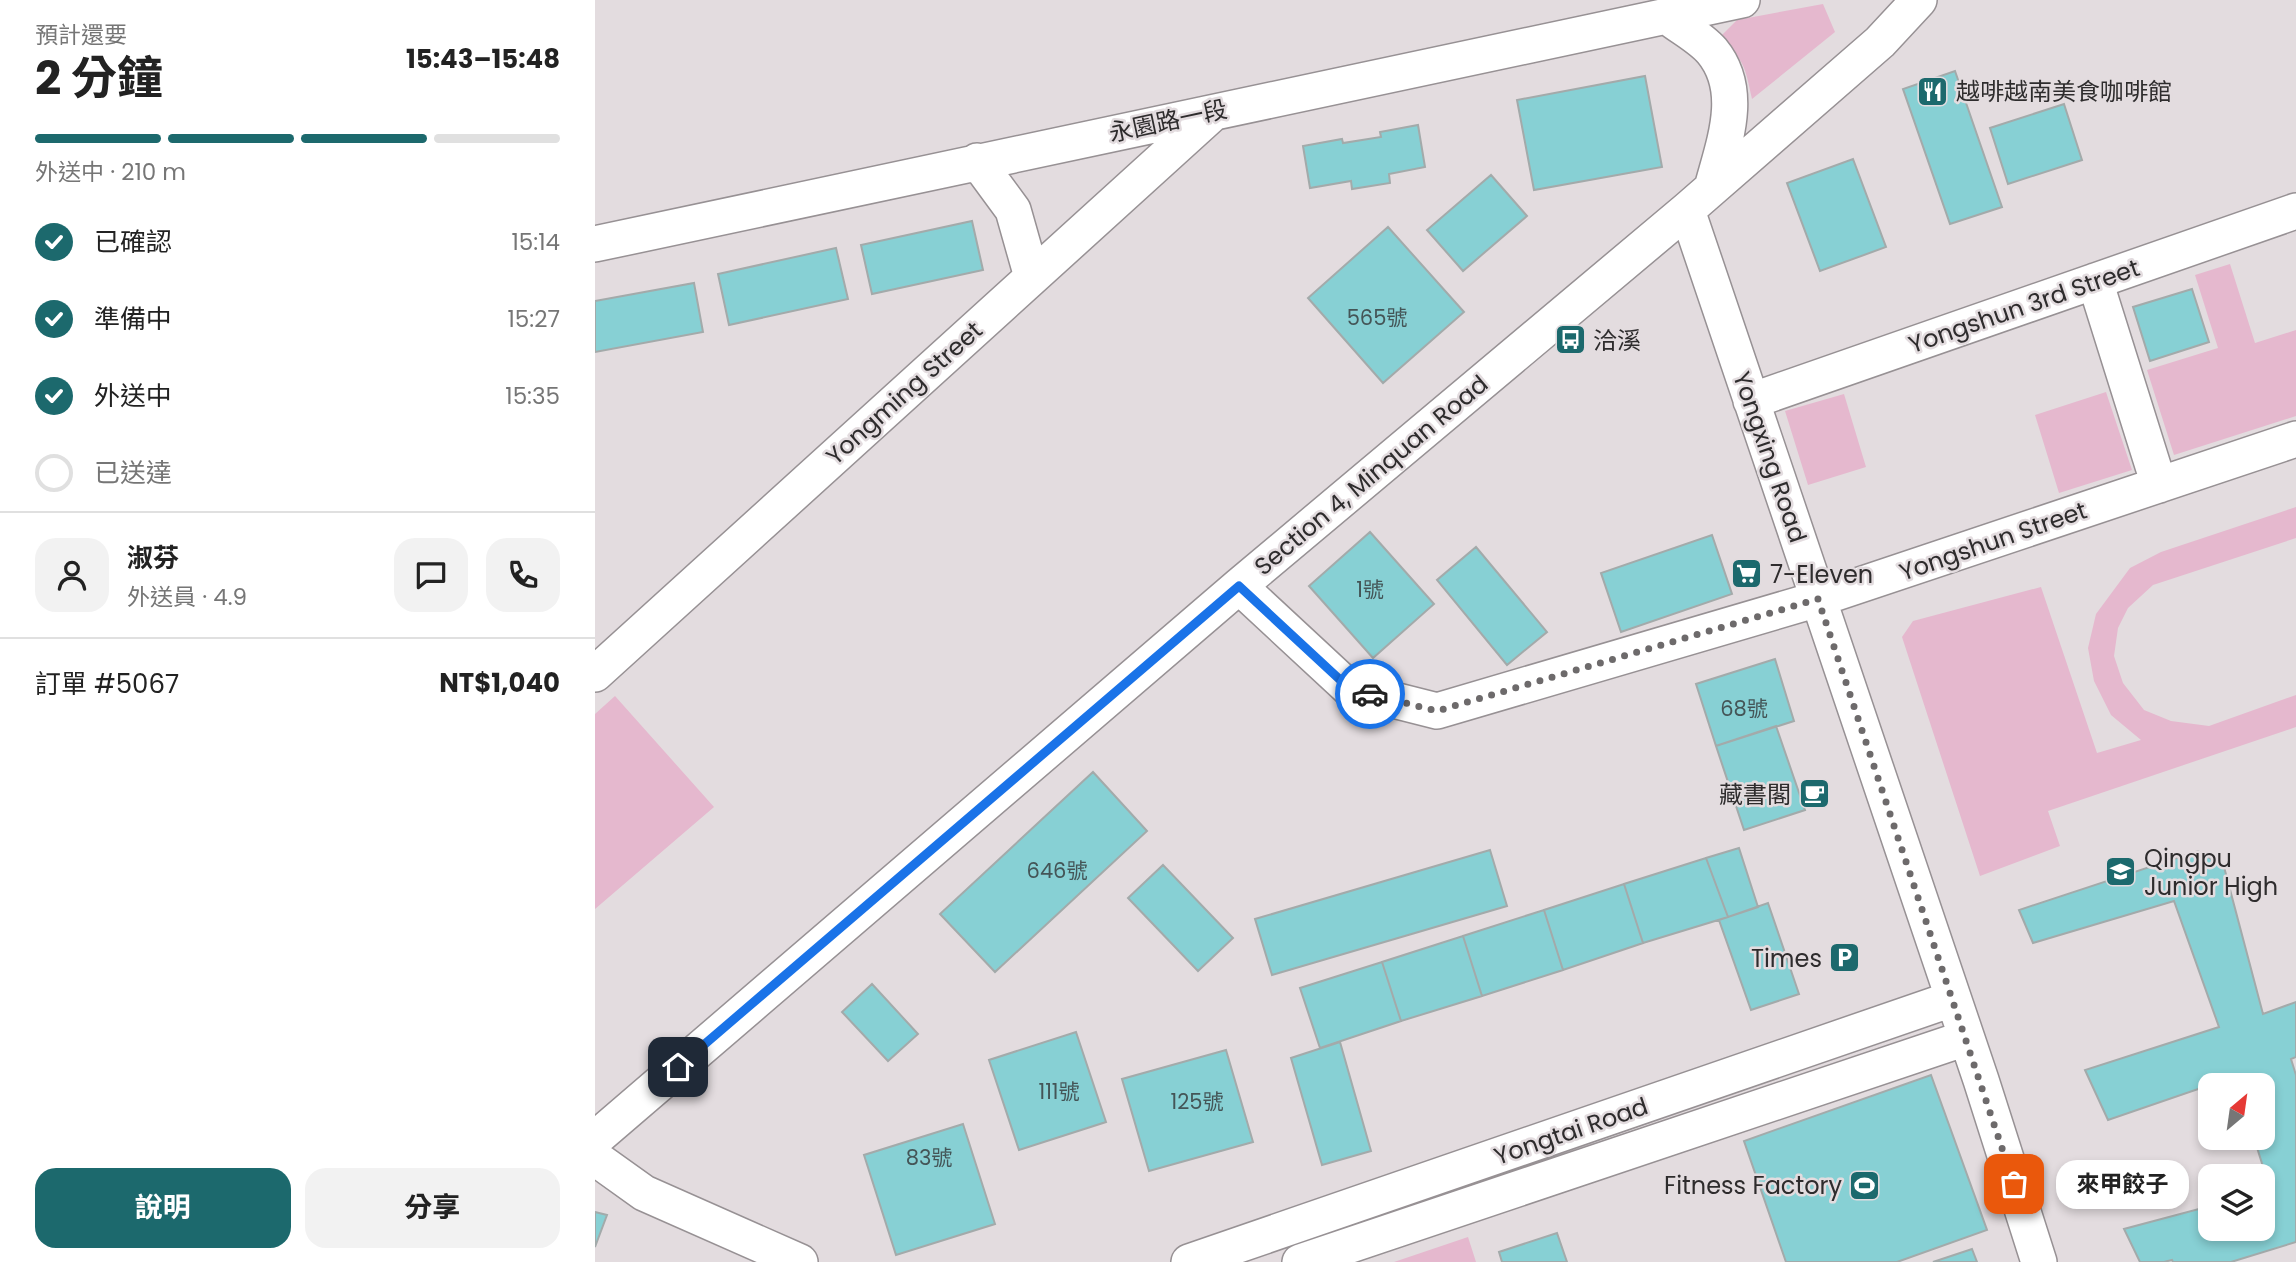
<!DOCTYPE html>
<html lang="zh-TW">
<head>
<meta charset="utf-8">
<style>
	:root { --surface:#fff; --page:#f2f2f2; --text:#222; --muted:#767676; --line:#e0e0e0; --accent:#1c696d }
	body { margin:0; font-family:Poppins,"Noto Sans TC",sans-serif; background:var(--page); color:var(--text); height:100vh; display:flex; flex-direction:column; font-size:26px; white-space:nowrap }
	* { box-sizing:border-box; margin:0 }
	p { font-size:23px; color:var(--muted) }
	.icon { flex:none; width:38px; height:38px; fill:none; stroke:currentColor; stroke-width:2; stroke-linecap:round; stroke-linejoin:round }
	.map { position:relative; flex:1; overflow:hidden }
	.details { display:flex; flex-direction:column; background:var(--surface); width:595px }
	.details>* { flex:none }
	.needle { width:46px; rotate:29deg }
	.fabs { position:absolute; left:1603px; top:1073px; display:grid; gap:14px }
	.fabs a { display:grid; place-items:center; width:77px; height:77px; border-radius:14px; background:var(--surface); box-shadow:0 4px 10px #0003; font-size:35px }
	.pin { position:absolute; display:grid; place-items:center; width:60px; height:60px; color:#fff; margin:-30px; border-radius:14px; box-shadow:0 4px 10px #0006 }
	.courier { position:absolute; display:grid; place-items:center; width:70px; height:70px; margin:-35px; border:5px solid #1a73e8; border-radius:50%; background:#fff; color:#222; box-shadow:0 2px 9px #0007 }
	.bubble { position:absolute; height:49px; border-radius:21px; background:var(--surface); box-shadow:0 4px 10px #0003; font-size:23px; font-weight:700; line-height:49px; text-align:center }
	.summary em { font-style:normal; font-weight:700 }
	.summary div { display:flex; flex-direction:column-reverse }
	.summary { display:flex; align-items:center; justify-content:space-between; height:119px; padding:0 35px }
	h1 { font-size:46px; font-weight:700; line-height:52px }
	.bar { display:grid; grid-template-columns:repeat(4,1fr); gap:10px 7px; align-content:center; height:84px; padding:0 35px }
	.bar i { height:9px; border-radius:5px; background:var(--line) }
	.bar .active { background:var(--accent) }
	.bar p { grid-column:span 4 }
	.line { display:flex; align-items:center; gap:18px; padding:0 35px; border-top:2px solid var(--line) }
	.line div { flex:1 }
	.round { display:grid; place-items:center; flex:none; width:74px; height:74px; border-radius:21px; background:var(--page) }
	ol { padding:0 35px; list-style:none }
	li { display:flex; align-items:center; gap:21px; height:77px }
	li p { margin-inline-start:auto }
	li .icon { padding:7px; border-radius:50%; background:var(--accent); color:#fff; stroke-width:4 }
	li:last-child { color:var(--muted) }
	li i { width:38px; height:38px; border:4px solid var(--line); border-radius:50% }
	.cta { display:flex; gap:14px; margin-top:auto; padding:14px 35px }
	.cta a { flex:1; height:80px; border-radius:21px; background:var(--accent); color:#fff; font-size:28px; font-weight:700; line-height:80px; text-align:center }
	.cta a+a { background:var(--page); color:var(--text) }
	main { display:flex; flex:1; min-height:0 }
	.map>svg:first-child { display:block }
	.green { fill:#e5b8ce }
	.building { fill:#87d0d4; stroke:#a3aaaa; stroke-width:2 }
	.lines { fill:none; stroke-linecap:round; stroke-linejoin:round }
	.minor-casing { stroke:#979194; stroke-width:38 }
	.minor { stroke:#fff; stroke-width:35 }
	.done { stroke:#6d6a6b; stroke-width:7; stroke-dasharray:0 12.6 }
	.route { stroke:#1a73e8; stroke-width:9 }
	.labels { text-anchor:middle; dominant-baseline:central; stroke-width:5; stroke-linejoin:round; paint-order:stroke }
	.number-label { font-size:21px; fill:#445557 }
	.poi-label { font-size:24px; fill:#2e2c2d; stroke:#e3dcdf; text-anchor:start }
	.street-label { font-size:24px; fill:#2e2c2d; stroke:#e3dcdf }
</style>
</head>
<body>
<main>
<section class="details">
<div class="summary"><div><h1>2 分鐘</h1><p>預計還要</p></div><em>15:43–15:48</em></div>
<div class="bar"><i class="active"></i><i class="active"></i><i class="active"></i><i></i><p>外送中 · 210 m</p></div>
<ol>
<li><svg class="icon" aria-label="check" viewBox="0 0 24 24"><path d="M5 12l5 5 9-10"/></svg>已確認<p>15:14</p></li>
<li><svg class="icon" aria-label="check" viewBox="0 0 24 24"><path d="M5 12l5 5 9-10"/></svg>準備中<p>15:27</p></li>
<li><svg class="icon" aria-label="check" viewBox="0 0 24 24"><path d="M5 12l5 5 9-10"/></svg>外送中<p>15:35</p></li>
<li><i></i>已送達</li>
</ol>
<div class="line" style="height:126px"><a class="round"><svg class="icon" aria-label="person" viewBox="0 0 24 24"><circle cx="12" cy="8" r="4"/><path d="M4 21q1-7 8-7t8 7"/></svg></a><div><b>淑芬</b><p>外送員 · 4.9</p></div><a class="round"><svg class="icon" aria-label="chat" viewBox="0 0 24 24"><path d="M4 5h16v11H9l-5 4z"/></svg></a><a class="round"><svg class="icon" aria-label="phone" viewBox="0 0 24 24"><path d="M5 4h4l2 5-3 2q2 4 5 5l2-3 5 2v4C11 20 4 13 5 4z"/></svg></a></div>
<div class="line" style="height:91px"><div>訂單 #5067</div><b>NT$1,040</b></div>
<div class="cta"><a>說明</a><a>分享</a></div>
</section>
<div class="map">
<svg width="1701" height="1262" viewBox="0 0 1701 1262">
	<rect width="100%" height="100%" fill="#e3dcdf"/>
	<path class="green" d="M1228,4L1240,32L1157,99C1150,67 1150,59 1123,39L1142,20Z
		M1635,264L1660,343L1701,330V416L1579,455L1552,370L1623,348L1600,275Z
		M1511,392L1537,470L1464,493L1440,415Z
		M1249,394L1271,467L1213,485L1190,411Z
		M1701,507V538L1558,585L1533,608L1523,628L1519,656L1528,683L1549,710L1576,721L1614,726L1701,695V727L1453,811L1465,846L1385,876L1307,637L1318,621L1446,587L1502,753L1546,740L1516,715L1499,681L1493,648L1501,614L1535,568L1566,552Z
		M20,696L119,807L0,909V714Z
		M873,1237L881,1262H799Z"/>
	<path class="building" d="M1360,71L1407,207L1355,224L1308,89Z
		M1050,76L1067,167L939,190L922,100Z
		M1469,104L1487,160L1413,184L1395,128Z
		M823,125L830,167L794,174L795,183L757,189L756,181L715,188L708,146L747,139L748,143L786,137L785,132Z
		M1258,159L1291,247L1225,271L1192,183Z
		M896,175L932,216L868,271L832,230Z
		M377,221L388,270L277,294L266,245Z
		M793,227L869,312L788,383L713,298Z
		M241,248L253,299L134,325L123,274Z
		M99,283L108,332L0,352V301Z
		M1597,289L1614,342L1555,361L1538,307Z
		M775,532L839,604L778,658L714,586Z
		M1117,535L1137,594L1026,632L1006,573Z
		M881,547L952,632L912,665L842,580Z
		M1180,659L1199,721L1121,746L1101,684Z
		M1181,726L1210,810L1149,830L1121,746Z
		M498,772L552,831L400,972L345,914Z
		M1144,848L1163,907L1133,917L1111,858Z
		M895,850L912,906L677,975L660,919Z
		M1603,851L1629,867L1668,1014L1701,1002V1057L1696,1059L1701,1075V1242L1636,1262H1578L1577,1260L1569,1262H1545L1529,1229L1615,1206V1228H1668V1191L1675,1189L1659,1138H1668V1085H1644L1641,1076L1513,1120L1490,1070L1624,1027L1579,901L1438,943L1424,910Z
		M1111,858L1133,917L1048,943L1029,884Z
		M568,865L638,938L603,971L533,898Z
		M1029,884L1048,943L968,970L949,910Z
		M1173,903L1204,994L1156,1010L1124,920Z
		M949,910L968,970L887,996L868,936Z
		M868,936L887,996L806,1021L787,962Z
		M787,962L806,1021L725,1048L705,988Z
		M277,984L323,1034L293,1061L247,1012Z
		M481,1032L511,1122L424,1150L394,1060Z
		M745,1042L776,1151L727,1165L696,1058Z
		M631,1050L658,1142L554,1171L527,1079Z
		M1336,1075L1392,1230L1302,1262H1191L1149,1141Z
		M368,1124L400,1224L301,1255L269,1155Z
		M0,1212L12,1215L0,1247Z
		M962,1233L972,1262H907L904,1252Z
		M1377,1249L1382,1262H1338Z"/>
	<g class="lines">
		<defs>
			<path id="minor" d="M1073,17C1087,28 1106,38 1117,51C1150,91 1129,143 1117,188
				M382,161L418,210L437,277
				M1092,210L1386,1080L1444,1262
				M0,244L1147,0
				M1500,281L1564,485
				M1156,401L1701,211
				M644,586L755,689L842,711L1223,599L1701,439
				M0,674L617,114
				M0,1139L644,586L1092,210L1285,42L1324,0
				M0,1158L49,1193L205,1262
				M594,1262L1357,999
				M705,1262L1371,1038"/>
		</defs>
		<use href="#minor" class="minor-casing"/>
		<use href="#minor" class="minor"/>
	</g>
	<g class="lines">
		<path class="done" d="M775,694L842,711L1223,599L1419,1184"/>
		<path class="route" d="M83,1067L644,586L755,689L775,694"/>
	</g>
	<defs>
		<symbol id="restaurant-square" viewBox="-11 -11 22 22"><rect x="-9" y="-9" width="18" height="18" rx="4" fill="#1c696d" stroke="#e3dcdf"/><path d="M-5-6h1v4h1v-4h1v4h1v-4h1v5L-1.5 .5V6h-2V.5L-5-1ZM5-6V6H3V1.5H1.5Q1.5-4 5-6Z" fill="#fff"/></symbol>
		<symbol id="bus-square" viewBox="-11 -11 22 22"><rect x="-9" y="-9" width="18" height="18" rx="4" fill="#1c696d" stroke="#e3dcdf"/><path d="M-5-6H5V4H4V6H2V4H-2V6H-4V4H-5ZM-3.5-4V0h7V-4ZM-3.5 1.2v1.5H-2V1.2ZM2 1.2v1.5H3.5V1.2Z" fill="#fff"/></symbol>
		<symbol id="supermarket-square" viewBox="-11 -11 22 22"><rect x="-9" y="-9" width="18" height="18" rx="4" fill="#1c696d" stroke="#e3dcdf"/><path d="M-6-5.5h2.5l.6 2H6L4.5 2H-2.5L-4.4-4H-6ZM-1.5 3.2a1.3 1.3 0 1 0 .1 0ZM3 3.2a1.3 1.3 0 1 0 .1 0Z" fill="#fff"/></symbol>
		<symbol id="cafe-square" viewBox="-11 -11 22 22"><rect x="-9" y="-9" width="18" height="18" rx="4" fill="#1c696d" stroke="#e3dcdf"/><path d="M-5.5-4.5H6V0H3Q3 3.5 0 3.5H-2.5Q-5.5 3.5-5.5 0ZM3-3.2v2h1.7v-2ZM-6 4.5H4V6H-6Z" fill="#fff"/></symbol>
		<symbol id="school-square" viewBox="-11 -11 22 22"><rect x="-9" y="-9" width="18" height="18" rx="4" fill="#1c696d" stroke="#e3dcdf"/><path d="M0-5L7-2L0 1L-7-2ZM-4 1L0 2.5L4 1V4Q0 6-4 4Z" fill="#fff"/></symbol>
		<symbol id="parking-square" viewBox="-11 -11 22 22"><rect x="-9" y="-9" width="18" height="18" rx="4" fill="#1c696d" stroke="#e3dcdf"/><path d="M-3.5-5.5H1a3.5 3.5 0 0 1 0 7H-1V5.5H-3.5ZM-1-3.4V-.6H.8a1.4 1.4 0 0 0 0-2.8Z" fill="#fff"/></symbol>
		<symbol id="stadium-square" viewBox="-11 -11 22 22"><rect x="-9" y="-9" width="18" height="18" rx="4" fill="#1c696d" stroke="#e3dcdf"/><path d="M0-5a6.5 5 0 1 0 0 10a6.5 5 0 1 0 0-10ZM-3.5-1.8h7v3.6h-7Z" fill="#fff"/></symbol>
	</defs>
	<g fill-rule="evenodd">
		<use href="#restaurant-square" x="1320" y="74" width="35" height="35"/>
		<use href="#bus-square" x="958" y="322" width="35" height="35"/>
		<use href="#supermarket-square" x="1134" y="556" width="35" height="35"/>
		<use href="#cafe-square" x="1202" y="776" width="35" height="35"/>
		<use href="#school-square" x="1508" y="854" width="35" height="35"/>
		<use href="#parking-square" x="1232" y="940" width="35" height="35"/>
		<use href="#stadium-square" x="1252" y="1168" width="35" height="35"/>
	</g>
	<g class="labels">
		<g class="number-label">
			<text x="782" y="317">565號</text>
			<text x="775" y="589">1號</text>
			<text x="1149" y="708">68號</text>
			<text x="462" y="870">646號</text>
			<text x="464" y="1091">111號</text>
			<text x="602" y="1101">125號</text>
			<text x="334" y="1157">83號</text>
		</g>
		<g class="poi-label">
			<text x="1361" y="91">越啡越南美食咖啡館</text>
			<text x="998" y="340">洽溪</text>
			<text x="1175" y="574">7-Eleven</text>
			<text x="1196" y="794" text-anchor="end">藏書閣</text>
			<text x="1549" y="858">Qingpu<tspan x="1549" dy="28">Junior High</tspan></text>
			<text x="1227" y="958" text-anchor="end">Times</text>
			<text x="1247" y="1185" text-anchor="end">Fitness Factory</text>
		</g>
		<g class="street-label">
			<text transform="translate(573 121) rotate(-12)">永園路一段</text>
			<text transform="translate(1429 306) rotate(-19)">Yongshun 3rd Street</text>
			<text transform="translate(309 393) rotate(-42)">Yongming Street</text>
			<text transform="translate(1175 457) rotate(71)">Yongxing Road</text>
			<text transform="translate(776 475) rotate(-40)">Section 4, Minquan Road</text>
			<text transform="translate(1398 541) rotate(-19)">Yongshun Street</text>
			<text transform="translate(976 1131) rotate(-19)">Yongtai Road</text>
		</g>
	</g>
</svg>
<div class="fabs">
<a><svg class="needle" viewBox="-14 -14 28 28"><path d="M0-13l5 13h-10z" fill="#e53935"/><path d="M0 13l5-13h-10z" fill="#767676"/></svg></a>
<a><svg class="icon" aria-label="layers" viewBox="0 0 24 24"><path d="M12 4l9 5-9 5-9-5zM3 14l9 5 9-5"/></svg></a>
</div>
<div class="pin" style="left:1419px;top:1184px;background:#ea580c"><svg class="icon" aria-label="bag" viewBox="0 0 24 24"><path d="M5 8h14l-1 12H6zM9 8a3 3 0 0 1 6 0"/></svg></div>
<div class="pin" style="left:83px;top:1067px;background:#1f2937"><svg class="icon" aria-label="home" viewBox="0 0 24 24"><path d="M3 11l9-7 9 7M6 9v11h12V9"/></svg></div>
<div class="courier" style="left:775px;top:694px"><svg class="icon" aria-label="car" viewBox="0 0 24 24"><path d="M5 17H2v-5l4-1 3-4h7l3 4 3 1v5h-3M9 17h6M6 11h13"/><circle cx="7" cy="17" r="2"/><circle cx="17" cy="17" r="2"/></svg></div>
<div class="bubble" style="left:1461px;top:1160px;width:133px">來甲餃子</div>
</div>
</main>
</body>
</html>
